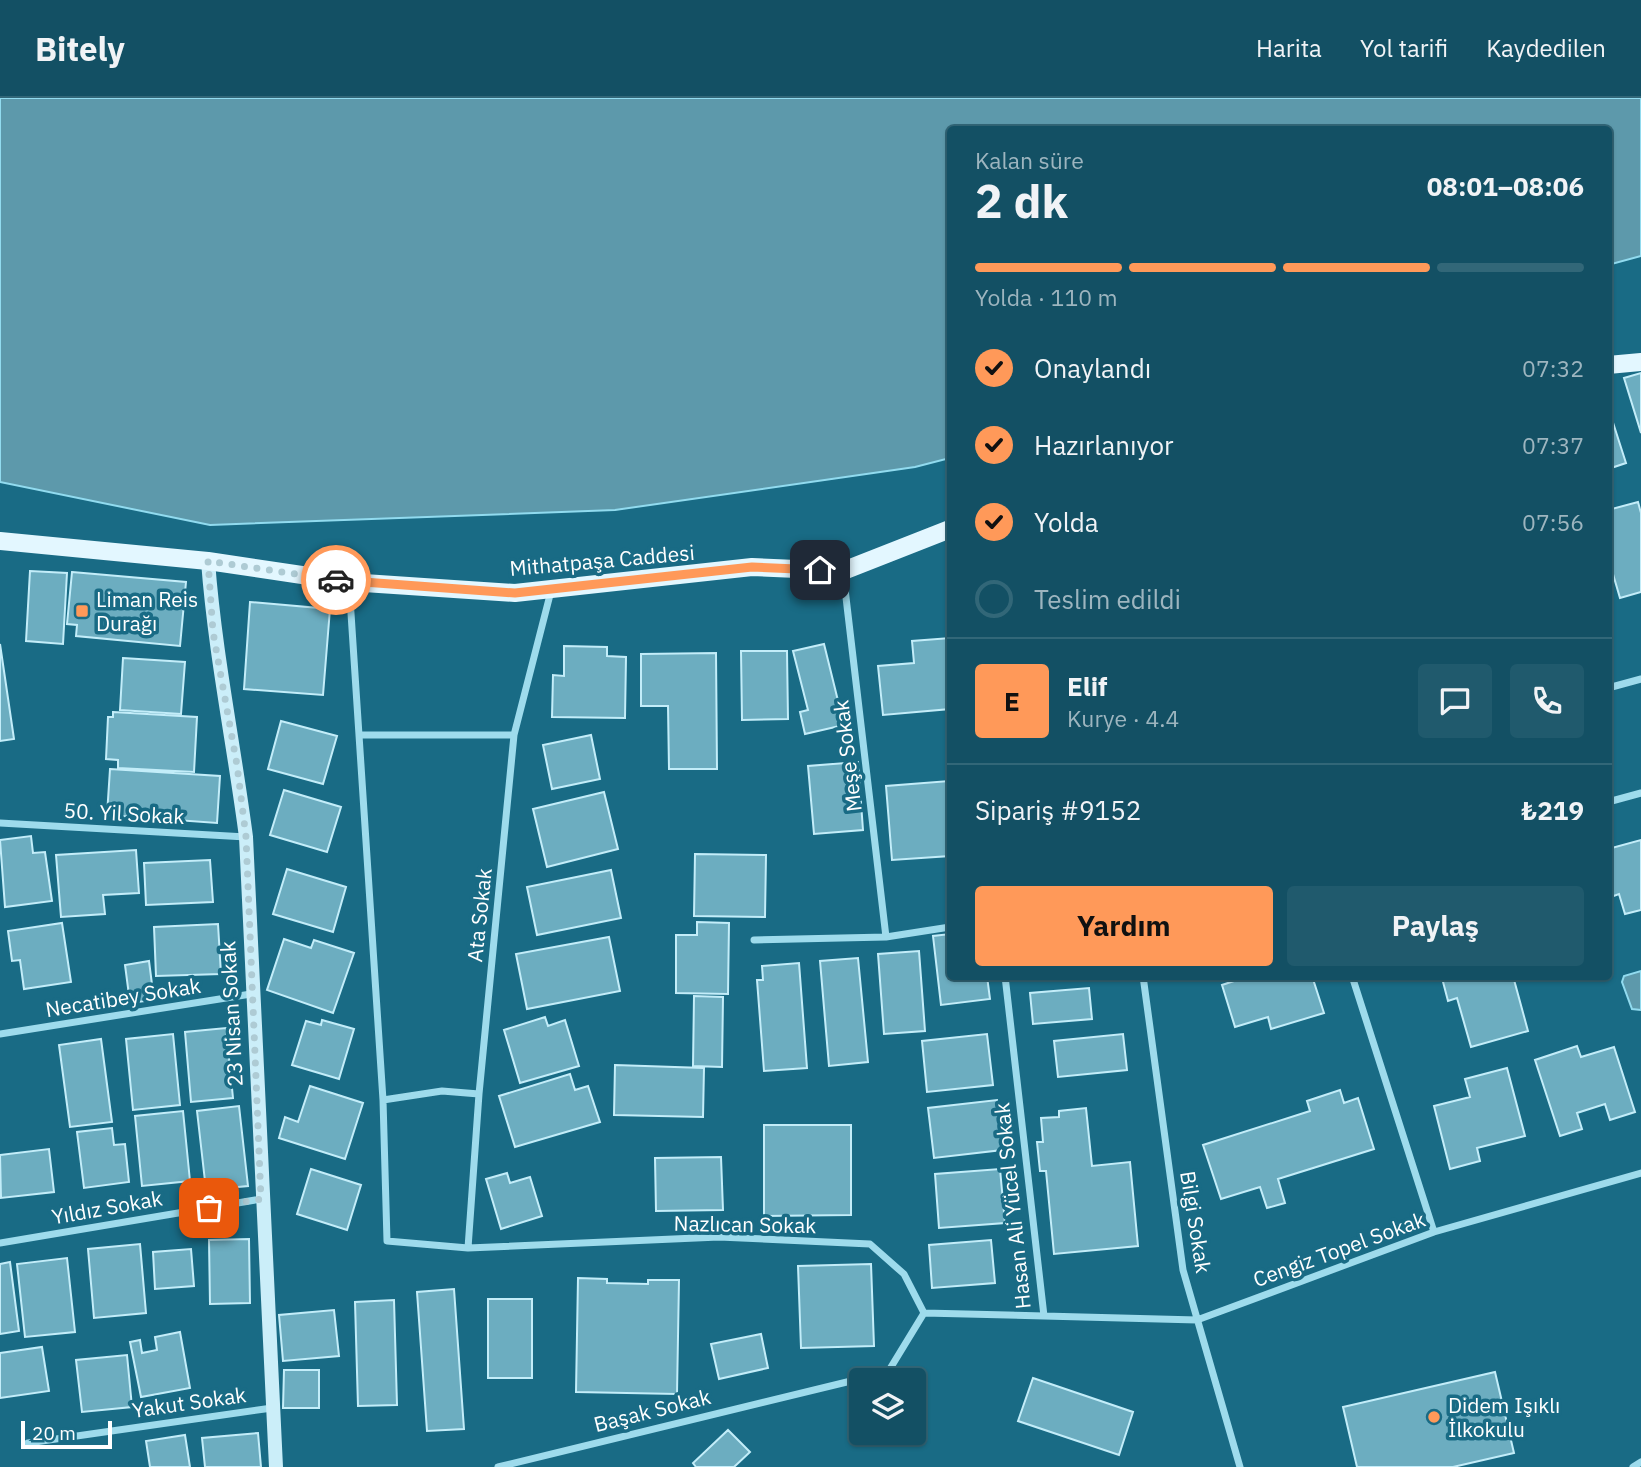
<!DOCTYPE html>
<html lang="tr">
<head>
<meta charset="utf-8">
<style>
	:root { --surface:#135064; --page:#205a6d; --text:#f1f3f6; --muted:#9db5bf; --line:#326778; --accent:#ff9959 }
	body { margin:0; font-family:"IBM Plex Sans",sans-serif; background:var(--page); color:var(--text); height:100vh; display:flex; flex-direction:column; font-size:26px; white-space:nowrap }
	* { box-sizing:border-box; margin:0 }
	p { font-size:23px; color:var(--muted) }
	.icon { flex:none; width:38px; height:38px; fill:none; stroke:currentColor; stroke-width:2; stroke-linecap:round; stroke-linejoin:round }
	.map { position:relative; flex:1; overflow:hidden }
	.panel { position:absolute; left:947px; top:28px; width:665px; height:854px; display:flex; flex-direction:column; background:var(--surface); border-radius:7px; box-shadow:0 2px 5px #0004,0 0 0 2px var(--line) }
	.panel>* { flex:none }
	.controls { position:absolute; left:849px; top:1270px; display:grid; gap:14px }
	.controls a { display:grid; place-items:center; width:77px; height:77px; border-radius:7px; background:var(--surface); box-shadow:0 2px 5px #0004,0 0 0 2px var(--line); font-size:35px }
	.scale { position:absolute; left:21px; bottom:18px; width:91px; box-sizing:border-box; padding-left:7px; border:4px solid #fff; border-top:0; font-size:19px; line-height:24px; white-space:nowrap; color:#fff; -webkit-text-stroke:5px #196b85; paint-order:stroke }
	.pin { position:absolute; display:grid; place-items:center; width:60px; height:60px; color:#fff; margin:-30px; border-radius:14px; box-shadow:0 4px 10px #0006 }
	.courier { position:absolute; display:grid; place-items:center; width:70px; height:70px; margin:-35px; border:5px solid #ff9959; border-radius:50%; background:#fff; color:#222; box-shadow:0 2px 9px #0007 }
	.headline em { font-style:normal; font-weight:700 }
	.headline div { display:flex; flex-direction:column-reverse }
	.headline { display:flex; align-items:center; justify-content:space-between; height:119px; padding:0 28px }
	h1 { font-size:46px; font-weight:700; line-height:52px }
	.bar { display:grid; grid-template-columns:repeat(4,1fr); gap:10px 7px; align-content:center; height:84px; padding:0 28px }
	.bar i { height:9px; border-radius:5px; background:var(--line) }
	.bar .on { background:var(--accent) }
	.bar p { grid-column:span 4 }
	.line { display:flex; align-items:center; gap:18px; padding:0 28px; border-top:2px solid var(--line) }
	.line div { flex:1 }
	.round { display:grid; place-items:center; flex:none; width:74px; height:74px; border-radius:7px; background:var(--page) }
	ol { padding:0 28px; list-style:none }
	li { display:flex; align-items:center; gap:21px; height:77px }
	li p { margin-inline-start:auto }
	li .icon { padding:7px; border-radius:50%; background:var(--accent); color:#111; stroke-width:4 }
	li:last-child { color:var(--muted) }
	li i { width:38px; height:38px; border:4px solid var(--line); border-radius:50% }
	.cta { display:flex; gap:14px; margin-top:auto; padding:14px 28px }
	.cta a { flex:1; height:80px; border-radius:7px; background:var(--accent); color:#111; font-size:28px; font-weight:700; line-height:80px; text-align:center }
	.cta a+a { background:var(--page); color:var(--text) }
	header { display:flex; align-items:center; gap:42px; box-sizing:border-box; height:98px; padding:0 35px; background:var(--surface); border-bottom:2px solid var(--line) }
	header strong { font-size:33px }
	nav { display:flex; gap:38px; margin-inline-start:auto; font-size:24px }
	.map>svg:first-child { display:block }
	.water { fill:#5d99ab; stroke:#91dbef; stroke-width:2 }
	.building { fill:#6cadc0; stroke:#c3edf9; stroke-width:2 }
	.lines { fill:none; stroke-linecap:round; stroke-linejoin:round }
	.street { stroke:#9edbec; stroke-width:7 }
	.secondary { stroke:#cbeef9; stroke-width:14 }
	.primary { stroke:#e3f7ff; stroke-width:18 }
	.done { stroke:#aecbd4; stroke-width:7; stroke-dasharray:0 12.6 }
	.route { stroke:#ff9959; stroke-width:9 }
	.poi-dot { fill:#ff9959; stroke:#196b85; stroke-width:2.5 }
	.labels { text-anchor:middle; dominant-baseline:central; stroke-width:7; stroke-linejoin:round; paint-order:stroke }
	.street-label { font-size:21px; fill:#fff; stroke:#196b85 }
	.poi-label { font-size:21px; fill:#fff; stroke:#196b85; text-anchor:start }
</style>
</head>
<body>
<header>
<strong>Bitely</strong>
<nav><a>Harita</a><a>Yol tarifi</a><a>Kaydedilen</a></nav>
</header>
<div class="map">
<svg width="1641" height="1369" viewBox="0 0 1641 1369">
	<rect width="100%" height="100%" fill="#196b85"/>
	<path class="water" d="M0,0H1641V158L1608,167V32H950V360L915,369L615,412L210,427L0,384Z
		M1641,873V912L1632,911L1622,884L1624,878Z"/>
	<path class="building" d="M1641,275V335L1624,280Z
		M1608,309L1626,365L1608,371Z
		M1638,404L1641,415V494L1620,500L1608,459V412Z
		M30,473L67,475L63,546L26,543Z
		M72,474L186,484L180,548L76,538L77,527L67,526Z
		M250,504L330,511L323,597L244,591Z
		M950,540V611L883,617L878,568L914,565L912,543Z
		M0,546L14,641L0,643Z
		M824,546L844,627L805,636L800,614L808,612L793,553Z
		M564,548L607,549V558L626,559L625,620L552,619L553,577L564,578Z
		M741,553H787L788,621L742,622Z
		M716,555L717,671H669L668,608H641V556Z
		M123,560L185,564L181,616L120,612Z
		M113,614L197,619L194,674L118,670V662L106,661L108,619H113Z
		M281,623L337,638L323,686L268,671Z
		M591,637L600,681L552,691L543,647Z
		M858,664L863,732L814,736L808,668Z
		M110,671L220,678L217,725L107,717Z
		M949,683L950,758L892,762L886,688Z
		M284,692L341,709L327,754L270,737Z
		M604,694L618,751L547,769L533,711Z
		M31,738L33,755L45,754L52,803L5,809L0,742Z
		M1641,742V812L1625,816L1619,796L1608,800V751Z
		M136,752L139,795L103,797L105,816L61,819L56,757Z
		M695,756L766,757L765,819L694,818Z
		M210,762L213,804L146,807L144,765Z
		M287,771L346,789L333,834L273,816Z
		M611,772L621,820L537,837L527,789Z
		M697,824L729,825L728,896L676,895V837H697Z
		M62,825L71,884L24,891L20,862L12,863L8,833Z
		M218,826L221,876L156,878L154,829Z
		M950,836V878H987L990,901L941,907L933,838Z
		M609,839L620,893L527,911L516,856Z
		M284,841L311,850L314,842L354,855L333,915L267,892Z
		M919,853L925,933L884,936L878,856Z
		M858,860L868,964L829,968L820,863Z
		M149,863L154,902L130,905L125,867Z
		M799,865L807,970L764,973L757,882H763L762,868Z
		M1249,878H1312L1324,915L1271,931L1268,919L1235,929L1222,887Z
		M1449,878H1513L1528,933L1471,949L1457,900L1448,903L1442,880Z
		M1089,890L1092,921L1033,926L1030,895Z
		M694,898L723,899L722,969L693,968Z
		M545,919L548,928L565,922L579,968L520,985L504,932Z
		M322,922L354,931L339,981L292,967L306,923L321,927Z
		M226,930L233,1000L191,1004L185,934Z
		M173,936L180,1007L133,1012L126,941Z
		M987,936L993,987L927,994L922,943Z
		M1123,936L1127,972L1058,979L1054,943Z
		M101,941L112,1024L70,1029L59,947Z
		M1577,948L1581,959L1614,949L1635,1014L1610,1022L1605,1006L1577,1015L1582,1031L1560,1038L1535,962Z
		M615,967L704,970L703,1019L614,1017Z
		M1507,970L1525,1038L1477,1050L1480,1063L1450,1071L1434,1008L1470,999L1465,981Z
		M570,976L575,992L588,988L600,1024L515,1049L499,998Z
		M310,988L363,1005L345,1061L279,1040L285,1019L298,1024Z
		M1340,992L1344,1005L1358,1000L1374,1051L1278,1081L1285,1105L1267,1110L1260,1089L1221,1101L1203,1047L1310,1013L1307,1003Z
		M997,1002L1002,1052L934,1060L928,1010Z
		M239,1008L248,1088L206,1092L197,1013Z
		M1086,1010L1092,1068L1130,1064L1138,1148L1054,1156L1046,1073H1040L1037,1044H1043L1041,1020L1059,1019V1013Z
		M183,1013L190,1083L142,1088L135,1018Z
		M764,1027H851V1117L764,1118Z
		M112,1030L114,1047L125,1046L129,1084L84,1090L77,1034Z
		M49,1051L54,1094L1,1100L0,1057Z
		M721,1059L723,1112L656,1113L655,1060Z
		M311,1071L361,1087L347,1132L297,1116Z
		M1000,1071L1005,1125L939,1130L935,1076Z
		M507,1075L510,1085L530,1079L542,1118L501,1131L486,1081Z
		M249,1141L250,1205L210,1206L209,1142Z
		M991,1142L995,1185L932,1190L929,1147Z
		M140,1146L146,1215L94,1220L88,1151Z
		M191,1151L194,1188L155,1191L153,1154Z
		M67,1160L75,1234L25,1239L17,1166Z
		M10,1164L19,1233L0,1236V1166Z
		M871,1166L874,1248L801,1250L798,1168Z
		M578,1180L607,1181V1185L648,1186V1182H679L677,1296L576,1294Z
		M454,1191L464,1331L427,1333L417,1194Z
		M488,1201H532V1280H488Z
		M394,1202L397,1307L358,1308L355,1204Z
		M334,1212L339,1258L283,1263L279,1217Z
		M180,1234L190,1290L141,1299L130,1244L140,1242L142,1255L157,1252L155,1239Z
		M761,1236L768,1270L719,1281L711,1246Z
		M42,1249L49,1293L0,1300V1255Z
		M127,1257L132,1309L82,1314L76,1262Z
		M284,1272H319V1310H283Z
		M1495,1274L1514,1355L1453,1369H1357L1343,1309Z
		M1033,1280L1133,1314L1119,1357L1018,1323Z
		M728,1332L750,1354L734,1369H696L693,1365Z
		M258,1335L261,1369H205L202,1340Z
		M185,1337L190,1369H150L146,1343Z"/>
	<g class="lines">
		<path class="street" d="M843,474L886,839
			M349,485L383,1002L387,1143L468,1150L719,1139L870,1146L904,1176L924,1215L888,1274L498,1369
			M1608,590L1641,581
			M361,637H514
			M1608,704L1641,695
			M0,725L246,739
			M754,842L886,839L950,829
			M1143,878L1183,1172L1240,1369
			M1352,878L1434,1134
			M0,936L251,896
			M383,1002L442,993L479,996
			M0,1145L261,1101
			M468,1150L479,996L514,637L551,493
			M924,1215L1044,1218L1005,878
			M1044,1218L1197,1222L1434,1134L1641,1075
			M28,1345L272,1310
			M1633,1369L1641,1364"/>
		<path class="secondary" d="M208,463C215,556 234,647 246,739L276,1369"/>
		<path class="primary" d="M1608,267L1641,264
			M0,443L208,463L349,484L515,495L752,469L843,473L950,431"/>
	</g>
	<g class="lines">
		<path class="done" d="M209,1110L261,1101L246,739L237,667L213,534L208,463L336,482"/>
		<path class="route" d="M336,482L515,495L752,469L820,472"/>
	</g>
	<g class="poi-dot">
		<rect x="75" y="506" width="14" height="14" rx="3.5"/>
		<circle cx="1434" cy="1319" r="7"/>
	</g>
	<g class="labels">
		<g class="street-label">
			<text transform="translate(602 462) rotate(-5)">Mithatpaşa Caddesi</text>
			<text transform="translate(847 658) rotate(-97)">Meşe Sokak</text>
			<text transform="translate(124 715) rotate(3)">50. Yil Sokak</text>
			<text transform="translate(479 817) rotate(-84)">Ata Sokak</text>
			<text transform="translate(123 899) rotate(-9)">Necatibey Sokak</text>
			<text transform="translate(231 916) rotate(-93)">23 Nisan Sokak</text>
			<text transform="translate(1012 1108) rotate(-96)">Hasan Ali Yücel Sokak</text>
			<text transform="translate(107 1109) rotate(-10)">Yıldız Sokak</text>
			<text transform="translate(1196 1124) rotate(81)">Bilgi Sokak</text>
			<text transform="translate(745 1126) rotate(1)">Nazlıcan Sokak</text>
			<text transform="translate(1339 1151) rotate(-20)">Cengiz Topel Sokak</text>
			<text transform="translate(189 1304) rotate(-8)">Yakut Sokak</text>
			<text transform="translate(652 1312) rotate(-14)">Başak Sokak</text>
		</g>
		<g class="poi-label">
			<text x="96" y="501">Liman Reis<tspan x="96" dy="24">Durağı</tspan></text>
			<text x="1448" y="1307">Didem Işıklı<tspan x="1448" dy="24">İlkokulu</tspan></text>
		</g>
	</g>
</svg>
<div class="controls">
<a><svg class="icon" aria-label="layers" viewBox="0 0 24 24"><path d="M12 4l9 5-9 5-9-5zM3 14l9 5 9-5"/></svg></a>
</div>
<div class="scale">20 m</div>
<div class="pin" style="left:209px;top:1110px;background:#ea580c"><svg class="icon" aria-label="bag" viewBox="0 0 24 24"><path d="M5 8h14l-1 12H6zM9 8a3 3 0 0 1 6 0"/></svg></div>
<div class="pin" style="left:820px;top:472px;background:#1f2937"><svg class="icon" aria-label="home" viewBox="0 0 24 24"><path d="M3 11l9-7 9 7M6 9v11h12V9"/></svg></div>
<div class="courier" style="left:336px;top:482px"><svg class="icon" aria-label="car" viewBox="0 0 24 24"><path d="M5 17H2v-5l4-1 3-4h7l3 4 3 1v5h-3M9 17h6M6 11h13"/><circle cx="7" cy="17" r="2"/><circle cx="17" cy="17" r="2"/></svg></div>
<section class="panel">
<div class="headline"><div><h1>2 dk</h1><p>Kalan süre</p></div><em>08:01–08:06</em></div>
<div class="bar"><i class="on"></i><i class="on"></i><i class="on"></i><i></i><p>Yolda · 110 m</p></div>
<ol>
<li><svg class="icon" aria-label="check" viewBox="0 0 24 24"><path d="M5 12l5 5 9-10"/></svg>Onaylandı<p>07:32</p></li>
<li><svg class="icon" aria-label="check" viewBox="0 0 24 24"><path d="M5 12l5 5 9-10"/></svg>Hazırlanıyor<p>07:37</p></li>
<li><svg class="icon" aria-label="check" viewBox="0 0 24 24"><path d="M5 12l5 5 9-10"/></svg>Yolda<p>07:56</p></li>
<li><i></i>Teslim edildi</li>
</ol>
<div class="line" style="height:126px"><b class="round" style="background:var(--accent);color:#111">E</b><div><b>Elif</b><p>Kurye · 4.4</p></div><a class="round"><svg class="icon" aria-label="chat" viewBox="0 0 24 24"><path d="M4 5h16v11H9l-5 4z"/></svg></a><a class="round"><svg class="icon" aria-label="phone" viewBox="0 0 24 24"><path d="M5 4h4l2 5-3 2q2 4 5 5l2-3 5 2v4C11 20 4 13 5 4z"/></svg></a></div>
<div class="line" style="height:91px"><div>Sipariş #9152</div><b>₺219</b></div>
<div class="cta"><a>Yardım</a><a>Paylaş</a></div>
</section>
</div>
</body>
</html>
